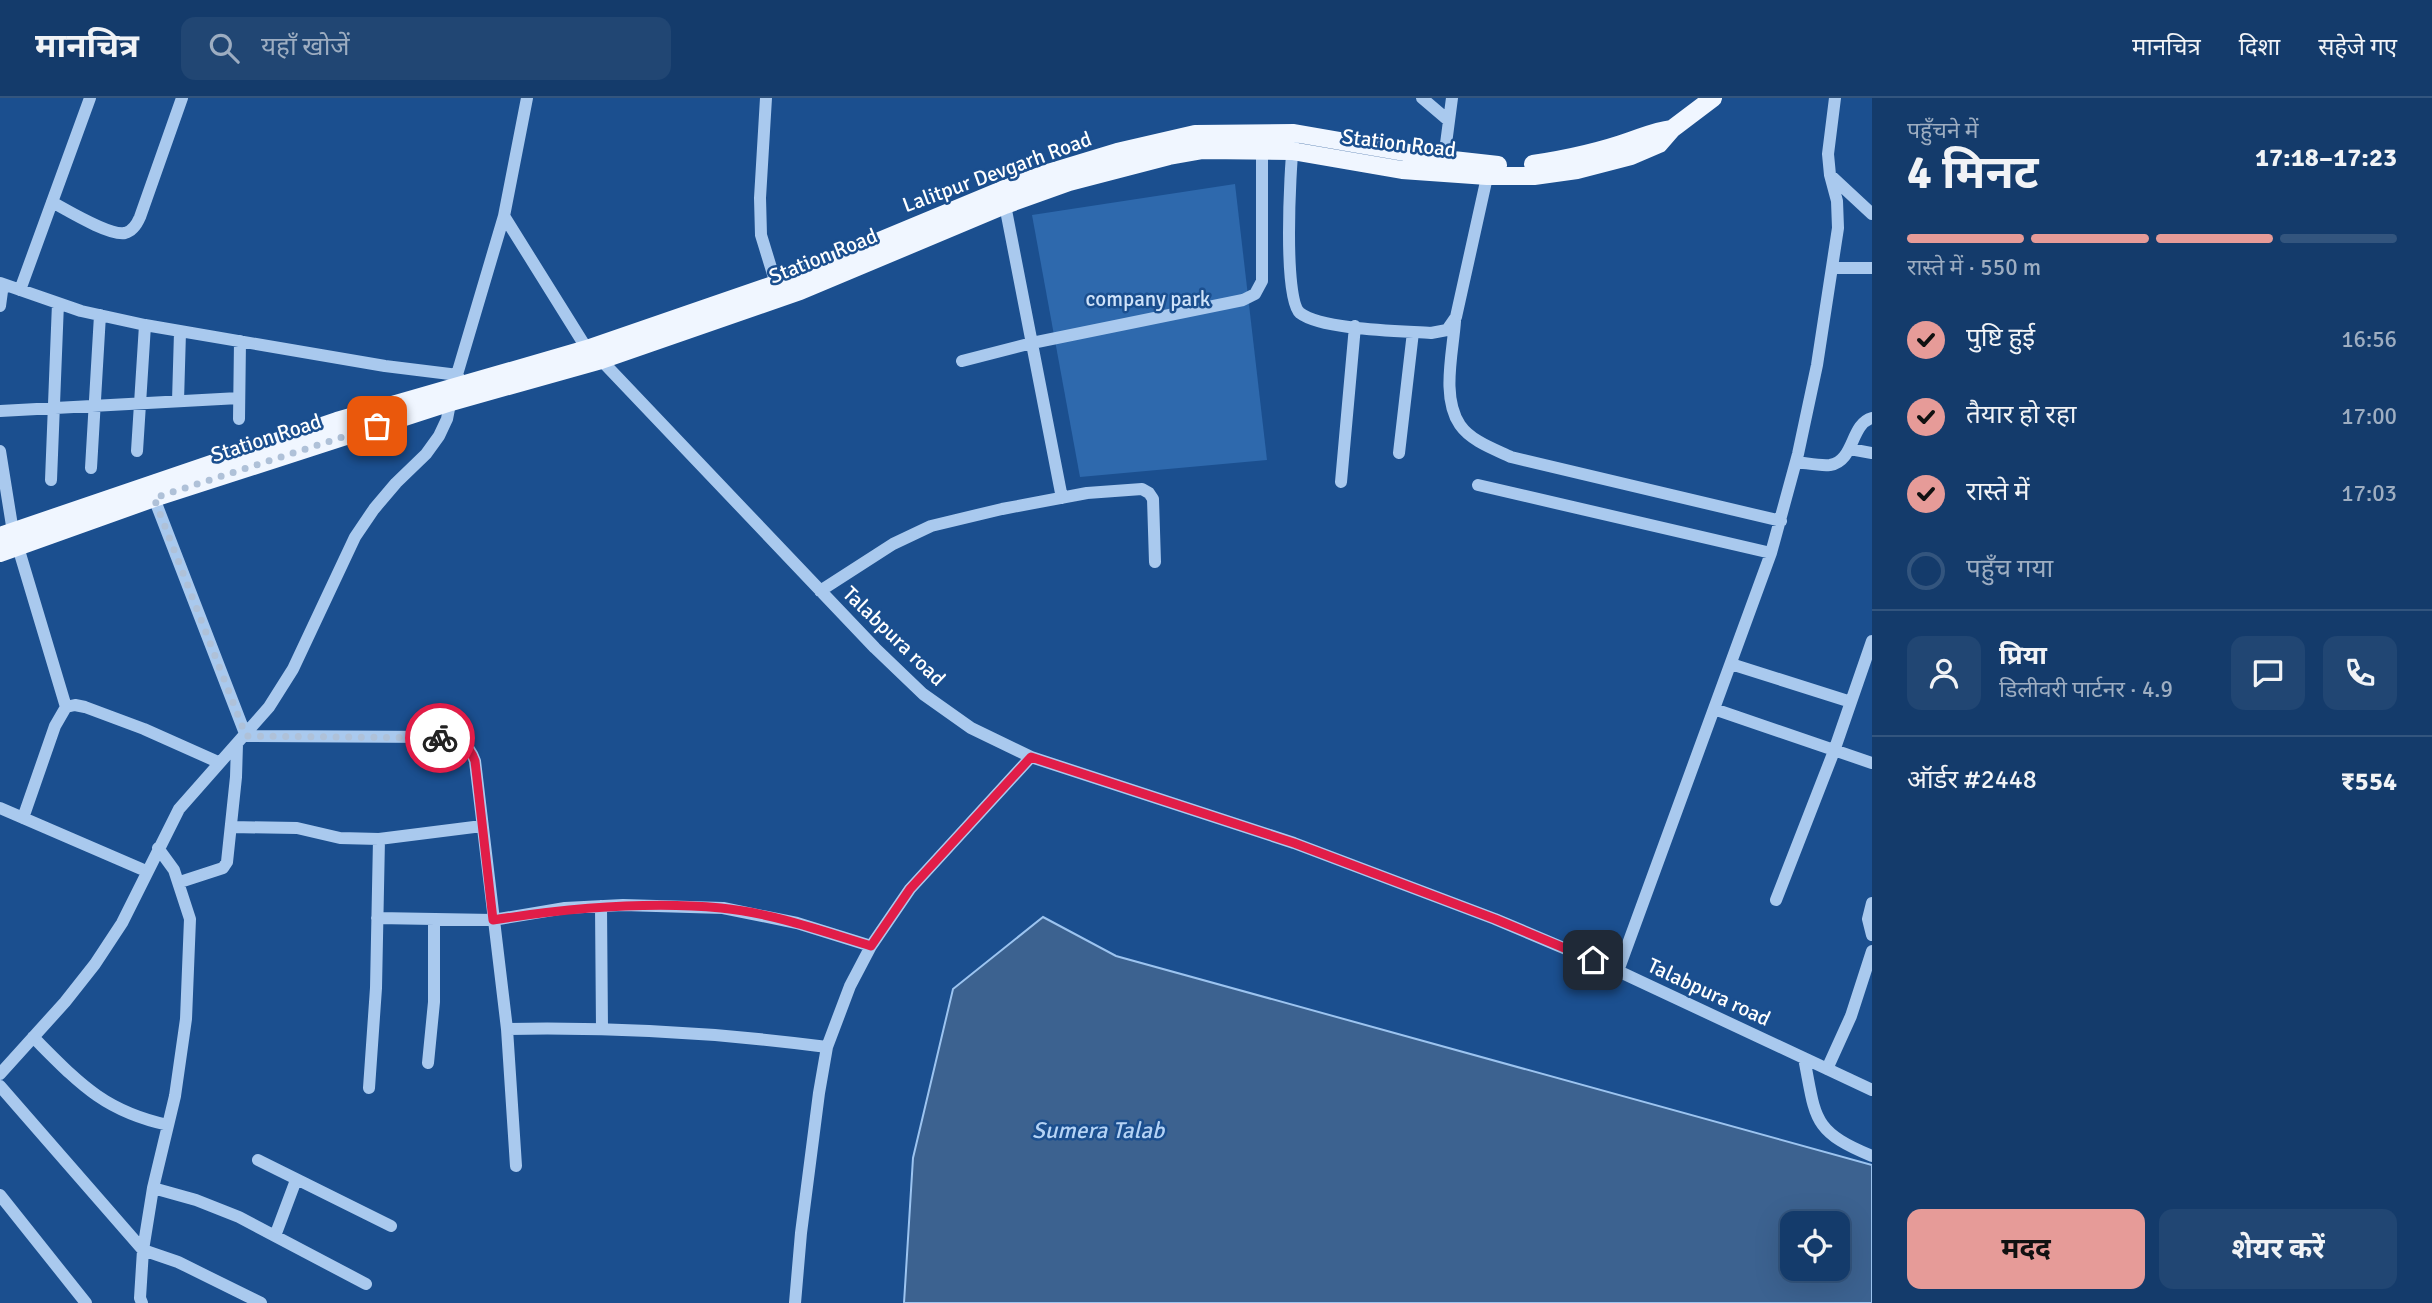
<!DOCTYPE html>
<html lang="hi">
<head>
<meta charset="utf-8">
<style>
	:root { --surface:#143b6b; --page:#214673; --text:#f1f3f6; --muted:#9dadc1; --line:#33557e; --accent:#e69b98 }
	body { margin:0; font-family:Signika,"Noto Sans Devanagari",sans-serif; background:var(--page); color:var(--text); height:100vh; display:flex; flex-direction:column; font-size:26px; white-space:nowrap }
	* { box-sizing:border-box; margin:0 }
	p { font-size:23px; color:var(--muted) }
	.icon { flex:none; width:38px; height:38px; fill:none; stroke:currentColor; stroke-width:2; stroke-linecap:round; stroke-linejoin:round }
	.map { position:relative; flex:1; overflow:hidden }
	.details { display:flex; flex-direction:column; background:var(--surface); width:560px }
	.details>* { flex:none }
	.fabs { position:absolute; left:1780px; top:1113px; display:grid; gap:14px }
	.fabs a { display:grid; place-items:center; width:70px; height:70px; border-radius:14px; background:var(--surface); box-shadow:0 7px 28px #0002,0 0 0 2px var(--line); font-size:35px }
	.pin { position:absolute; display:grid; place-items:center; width:60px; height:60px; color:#fff; margin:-30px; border-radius:14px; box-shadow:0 4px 10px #0006 }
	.courier { position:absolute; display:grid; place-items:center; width:70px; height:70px; margin:-35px; border:5px solid #e11d48; border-radius:50%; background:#fff; color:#222; box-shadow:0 2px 9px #0007 }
	.overview em { font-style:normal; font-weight:700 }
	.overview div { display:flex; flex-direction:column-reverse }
	.overview { display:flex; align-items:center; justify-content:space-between; height:119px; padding:0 35px }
	h1 { font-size:46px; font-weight:700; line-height:52px }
	.bar { display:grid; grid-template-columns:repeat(4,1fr); gap:10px 7px; align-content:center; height:84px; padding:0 35px }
	.bar i { height:9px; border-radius:5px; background:var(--line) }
	.bar .current { background:var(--accent) }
	.bar p { grid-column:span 4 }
	.line { display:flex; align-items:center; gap:18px; padding:0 35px; border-top:2px solid var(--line) }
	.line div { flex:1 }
	.round { display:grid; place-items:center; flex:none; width:74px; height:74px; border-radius:14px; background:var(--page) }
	ol { padding:0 35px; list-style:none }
	li { display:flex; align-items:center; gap:21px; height:77px }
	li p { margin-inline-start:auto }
	li .icon { padding:7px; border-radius:50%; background:var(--accent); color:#111; stroke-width:4 }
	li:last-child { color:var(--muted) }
	li i { width:38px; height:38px; border:4px solid var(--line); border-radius:50% }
	.action { display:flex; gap:14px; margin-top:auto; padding:14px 35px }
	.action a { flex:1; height:80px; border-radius:14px; background:var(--accent); color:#111; font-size:28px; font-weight:700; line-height:80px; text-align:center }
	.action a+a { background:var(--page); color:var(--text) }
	header { display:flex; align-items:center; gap:42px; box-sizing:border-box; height:98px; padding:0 35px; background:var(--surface); border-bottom:2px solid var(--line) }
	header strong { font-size:33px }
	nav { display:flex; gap:38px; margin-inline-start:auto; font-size:24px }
	.search { width:490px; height:63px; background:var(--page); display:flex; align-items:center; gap:18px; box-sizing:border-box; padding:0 24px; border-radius:14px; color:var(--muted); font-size:26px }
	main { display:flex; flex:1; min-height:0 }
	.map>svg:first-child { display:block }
	.green { fill:#2e69ad }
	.water { fill:#3c6290; stroke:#9cc4f0; stroke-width:2; fill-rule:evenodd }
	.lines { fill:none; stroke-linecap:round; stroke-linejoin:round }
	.minor { stroke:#a9c9ee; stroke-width:12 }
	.major { stroke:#f0f6ff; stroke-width:18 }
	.done { stroke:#afc1d8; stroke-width:7; stroke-dasharray:0 12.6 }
	.route { stroke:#e11d48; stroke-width:9 }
	.labels { text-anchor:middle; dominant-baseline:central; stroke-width:5; stroke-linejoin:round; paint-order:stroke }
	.street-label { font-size:21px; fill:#fff; stroke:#1b4f8f }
	.park-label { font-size:21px; fill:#cfe3fa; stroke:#1b4f8f }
	.water-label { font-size:23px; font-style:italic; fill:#b5d3f5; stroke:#1b4f8f }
</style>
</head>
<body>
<header>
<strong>मानचित्र</strong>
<div class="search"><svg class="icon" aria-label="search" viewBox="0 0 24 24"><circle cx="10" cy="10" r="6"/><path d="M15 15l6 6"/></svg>यहाँ खोजें</div>
<nav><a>मानचित्र</a><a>दिशा</a><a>सहेजे गए</a></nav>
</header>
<main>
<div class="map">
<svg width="1872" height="1205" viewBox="0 0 1872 1205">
	<rect width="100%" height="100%" fill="#1b4f8f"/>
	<path class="green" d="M1235,86L1267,362L1080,379L1032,117Z"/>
	<path class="water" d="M1043,819L1116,858L1872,1067V1205H904L913,1060L953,891ZM1792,1125H1838V1171H1792Z"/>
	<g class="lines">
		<path class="minor" d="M766,0L760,100L761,137L776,186
			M1422,0L1449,23
			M1293,46C1290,72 1283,201 1300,215C1322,232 1402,233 1431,235L1447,232L1456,219L1489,70
			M1444,61L1452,0
			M1830,77L1872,116
			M52,104C67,112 109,138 125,135C133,133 137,126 140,119L182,0
			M1005,107L1062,400
			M504,118L587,251L601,262L875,550L923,596L971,630L1031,659L1294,745L1495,821L1618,873L1872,992
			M1833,170H1872
			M0,185L81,213L145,227L385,268L458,277
			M20,192L90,0
			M0,208L3,186
			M1455,223C1453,254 1441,299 1460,327C1471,343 1494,351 1511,359L1781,423
			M962,263L1032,245L1243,202L1255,196L1262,183V52
			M178,303L180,234
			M0,313L239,300
			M239,321L240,243
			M1850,351L1872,355
			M0,353L13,434
			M137,353L145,227
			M1399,355L1413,234
			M1796,364C1807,365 1819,368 1830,367C1855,363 1850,326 1872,320
			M91,370L100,217
			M51,382L58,205
			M1341,384L1355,228
			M1478,387L1771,455
			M154,400L246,638L437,639C458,643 467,641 475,663L507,931L516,1068
			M18,449L66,609
			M820,493L893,446L931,428L1002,411L1087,395L1142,391L1149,395L1153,401L1155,464
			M1731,566L1851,604
			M1714,611L1872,665
			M0,710L146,773
			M23,720L55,628L66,609L75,607L85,609L144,631L218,664
			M231,729L297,730L340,740L379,741L482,728
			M180,784L223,770L227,764L236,679L237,646
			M1776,802L1834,653L1872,543
			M1872,805L1868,821L1872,837
			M601,808L602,931
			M377,820L493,822L565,810L623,807L723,810L797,825L871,848
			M1618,873L1771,455L1798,356L1817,267L1838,130L1837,103L1830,77L1828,56L1835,0
			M507,931C614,929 721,935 827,949
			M33,939C78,984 103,1013 168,1027
			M1804,960C1816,1020 1811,1033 1872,1058
			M428,965L434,904V821
			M1827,971L1851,918L1872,853
			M0,976L65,904L95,866L122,825L179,711L269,609L293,571L355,439L374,411L396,385L426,356L439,338L447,321L453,290L504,118L527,0
			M0,988L143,1152L178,1164L261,1205
			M369,990L376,890L379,741
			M258,1062L391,1128
			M153,1090L196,1102L239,1119L366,1186
			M0,1097L86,1205
			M275,1138L296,1082
			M142,1205L140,1200L143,1152L153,1090L175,998L186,921L190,821L174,772L158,750
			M795,1205L801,1135L819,995L827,949L850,888L871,848L910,791L1031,659"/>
		<path class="major" d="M1533,66C1566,61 1599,54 1630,43C1645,38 1656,33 1672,31
			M0,438L337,323L587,251L776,186L1002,92L1051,74L1117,54L1195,36L1294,35L1444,61L1498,67
			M0,455L154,400L451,304L601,262L800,193L1005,107L1069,84L1169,58L1203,52L1292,53L1402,72L1487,78H1534L1577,72L1631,58L1659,46L1672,31L1713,0"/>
	</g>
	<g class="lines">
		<path class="done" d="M377,328L154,400L246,638L440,640"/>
		<path class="route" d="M440,640C459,643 468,644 475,663L493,822C569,810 645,803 721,810C772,815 822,833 871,848L910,791L1031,659L1294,745L1495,821L1593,862"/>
	</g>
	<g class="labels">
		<g class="street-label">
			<text transform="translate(1399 45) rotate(7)">Station Road</text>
			<text transform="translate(997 74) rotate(-20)">Lalitpur Devgarh Road</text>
			<text transform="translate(823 158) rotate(-22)">Station Road</text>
			<text transform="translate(266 340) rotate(-18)">Station Road</text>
			<text transform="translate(894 538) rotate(44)">Talabpura road</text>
			<text transform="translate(1709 894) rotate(25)">Talabpura road</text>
		</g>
		<g class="park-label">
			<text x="1148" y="201">company park</text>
		</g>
		<g class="water-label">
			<text x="1098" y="1032">Sumera Talab</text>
		</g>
	</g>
</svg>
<div class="fabs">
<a><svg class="icon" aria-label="locate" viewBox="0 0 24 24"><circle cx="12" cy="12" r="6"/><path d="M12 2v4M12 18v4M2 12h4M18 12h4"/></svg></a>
</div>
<div class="pin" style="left:377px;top:328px;background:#ea580c"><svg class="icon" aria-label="bag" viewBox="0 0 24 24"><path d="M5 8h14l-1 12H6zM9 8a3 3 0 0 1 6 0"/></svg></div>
<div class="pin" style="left:1593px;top:862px;background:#1f2937"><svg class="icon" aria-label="home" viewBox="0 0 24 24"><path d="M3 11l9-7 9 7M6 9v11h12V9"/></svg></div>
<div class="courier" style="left:440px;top:640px"><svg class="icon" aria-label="bike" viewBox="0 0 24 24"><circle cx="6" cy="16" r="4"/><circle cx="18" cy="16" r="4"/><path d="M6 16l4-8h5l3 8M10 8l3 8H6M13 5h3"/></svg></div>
</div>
<section class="details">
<div class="overview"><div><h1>4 मिनट</h1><p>पहुँचने में</p></div><em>17:18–17:23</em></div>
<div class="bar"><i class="current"></i><i class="current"></i><i class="current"></i><i></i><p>रास्ते में · 550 m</p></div>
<ol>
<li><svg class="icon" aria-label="check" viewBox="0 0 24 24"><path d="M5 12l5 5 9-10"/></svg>पुष्टि हुई<p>16:56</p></li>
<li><svg class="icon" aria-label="check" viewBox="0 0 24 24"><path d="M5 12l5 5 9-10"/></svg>तैयार हो रहा<p>17:00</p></li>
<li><svg class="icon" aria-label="check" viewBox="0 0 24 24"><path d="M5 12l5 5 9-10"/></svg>रास्ते में<p>17:03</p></li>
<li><i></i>पहुँच गया</li>
</ol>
<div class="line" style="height:126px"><a class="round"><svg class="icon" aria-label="person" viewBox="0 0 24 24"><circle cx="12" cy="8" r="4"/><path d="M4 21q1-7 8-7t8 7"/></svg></a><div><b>प्रिया</b><p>डिलीवरी पार्टनर · 4.9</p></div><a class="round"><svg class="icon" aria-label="chat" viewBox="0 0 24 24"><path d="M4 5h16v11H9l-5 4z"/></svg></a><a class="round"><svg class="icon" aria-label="phone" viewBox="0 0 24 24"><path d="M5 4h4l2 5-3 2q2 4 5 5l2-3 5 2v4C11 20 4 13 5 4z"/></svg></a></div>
<div class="line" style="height:91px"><div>ऑर्डर #2448</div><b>₹554</b></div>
<div class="action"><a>मदद</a><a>शेयर करें</a></div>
</section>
</main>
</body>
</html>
